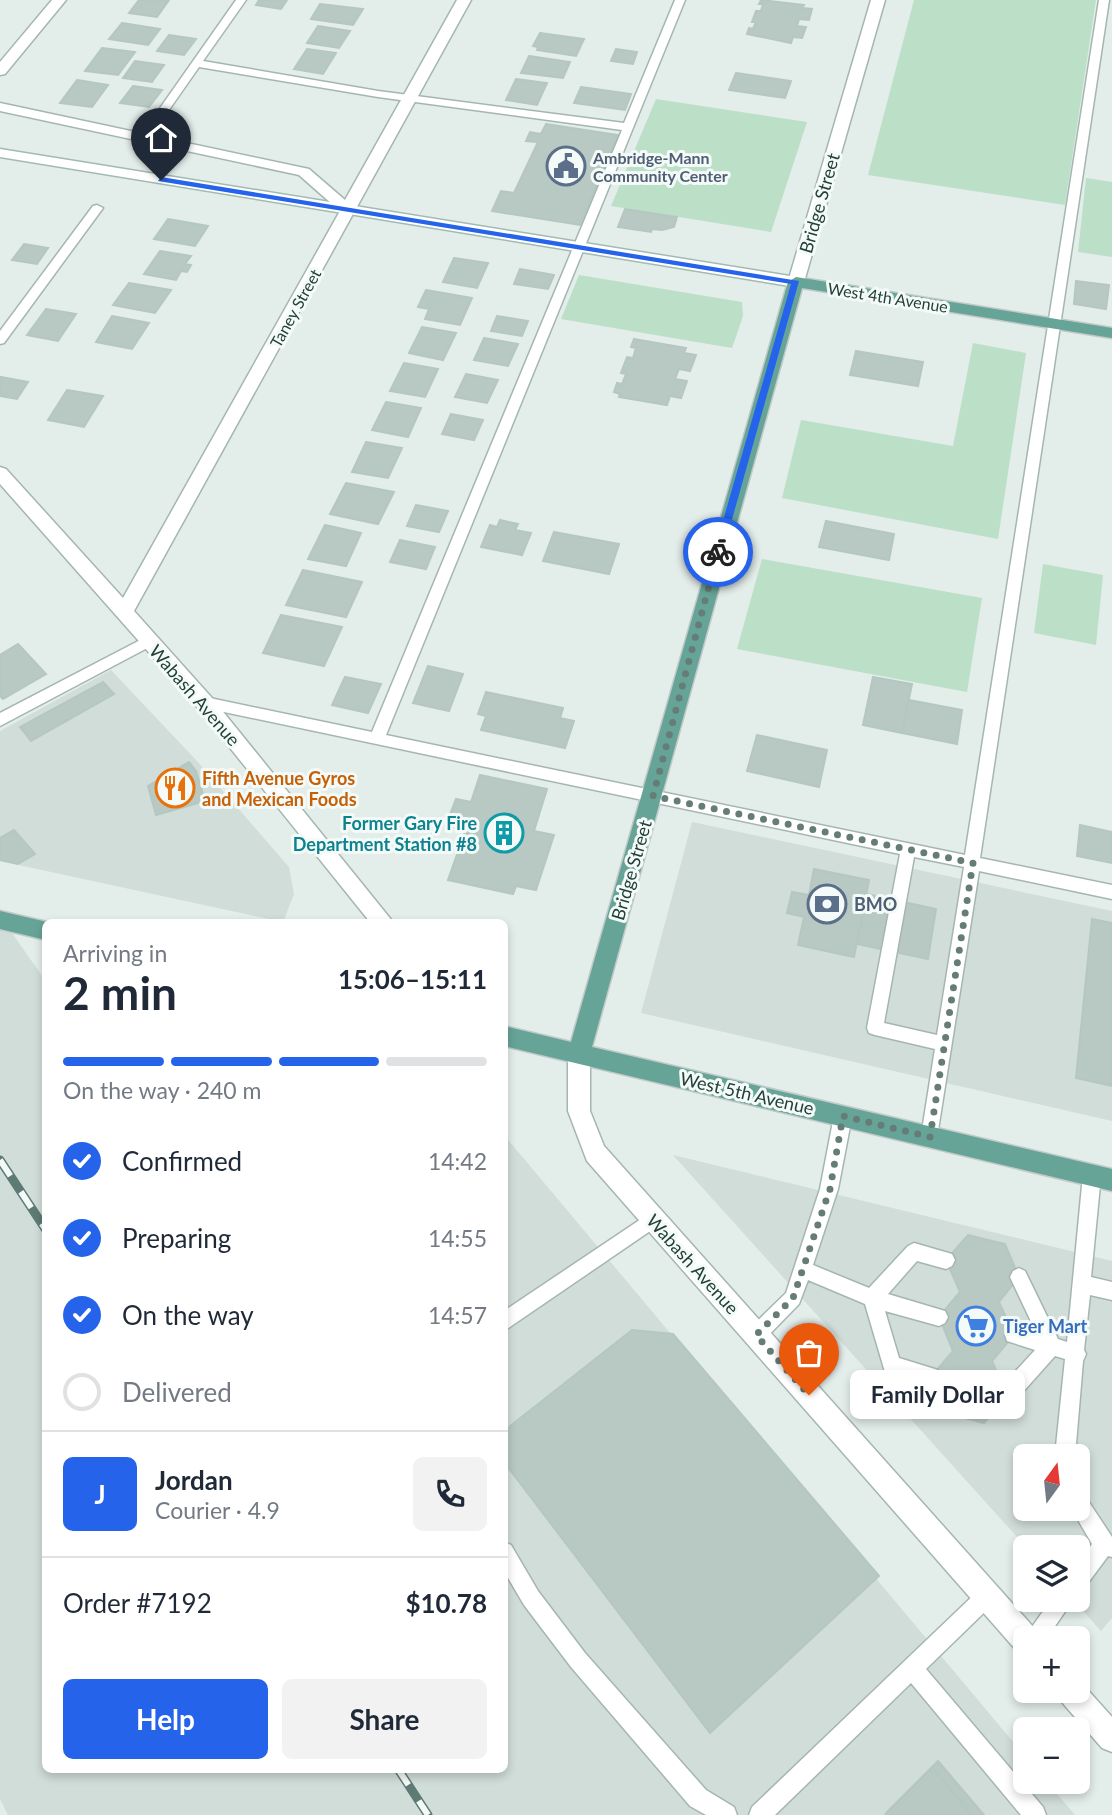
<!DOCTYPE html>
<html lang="en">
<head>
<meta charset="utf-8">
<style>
	:root { --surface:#fff; --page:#f2f2f3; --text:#1f2937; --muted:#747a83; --line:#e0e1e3; --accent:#2563eb }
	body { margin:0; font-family:Lato,sans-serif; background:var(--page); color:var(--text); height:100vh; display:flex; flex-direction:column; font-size:26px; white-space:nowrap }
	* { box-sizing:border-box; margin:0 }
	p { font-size:23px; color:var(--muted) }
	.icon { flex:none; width:38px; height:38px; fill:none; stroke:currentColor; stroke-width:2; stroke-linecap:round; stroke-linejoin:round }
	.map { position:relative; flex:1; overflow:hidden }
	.panel { position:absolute; left:42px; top:919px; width:466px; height:854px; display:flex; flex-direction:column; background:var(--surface); border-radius:10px; box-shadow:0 4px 10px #0003 }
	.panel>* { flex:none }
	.needle { width:46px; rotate:15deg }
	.fabs { position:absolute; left:1013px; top:1444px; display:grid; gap:14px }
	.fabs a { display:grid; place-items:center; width:77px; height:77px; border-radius:10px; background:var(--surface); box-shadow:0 4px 10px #0003; font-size:35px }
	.pin { position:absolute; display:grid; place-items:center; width:60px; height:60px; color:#fff; margin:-72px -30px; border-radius:50% 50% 50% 0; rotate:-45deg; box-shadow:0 0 7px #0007 }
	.pin .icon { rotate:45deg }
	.courier { position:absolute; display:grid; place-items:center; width:70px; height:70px; margin:-35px; border:5px solid #2563eb; border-radius:50%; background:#fff; color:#222; box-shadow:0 2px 9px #0007 }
	.bubble { position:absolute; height:49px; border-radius:10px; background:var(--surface); box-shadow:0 4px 10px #0003; font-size:23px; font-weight:700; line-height:49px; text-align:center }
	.overview em { font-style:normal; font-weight:700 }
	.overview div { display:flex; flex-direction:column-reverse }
	.overview { display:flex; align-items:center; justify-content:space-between; height:119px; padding:0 21px }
	h1 { font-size:46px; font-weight:700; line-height:52px }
	.bar { display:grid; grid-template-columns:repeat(4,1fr); gap:10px 7px; align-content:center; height:84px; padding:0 21px }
	.bar i { height:9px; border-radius:5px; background:var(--line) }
	.bar .selected { background:var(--accent) }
	.bar p { grid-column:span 4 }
	.line { display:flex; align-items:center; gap:18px; padding:0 21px; border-top:2px solid var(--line) }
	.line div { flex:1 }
	.round { display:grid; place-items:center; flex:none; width:74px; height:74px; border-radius:10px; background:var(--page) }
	ol { padding:0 21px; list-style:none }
	li { display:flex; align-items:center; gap:21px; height:77px }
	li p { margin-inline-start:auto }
	li .icon { padding:7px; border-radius:50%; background:var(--accent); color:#fff; stroke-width:4 }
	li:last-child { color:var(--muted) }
	li i { width:38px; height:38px; border:4px solid var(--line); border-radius:50% }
	.cta { display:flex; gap:14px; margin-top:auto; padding:14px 21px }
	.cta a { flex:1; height:80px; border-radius:10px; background:var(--accent); color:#fff; font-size:28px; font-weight:700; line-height:80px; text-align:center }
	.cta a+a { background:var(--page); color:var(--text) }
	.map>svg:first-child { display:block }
	.built { fill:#d1ddd8; fill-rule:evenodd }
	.green { fill:#bcdfc7 }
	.building { fill:#b8c8c2; stroke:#b5c7c1; stroke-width:2 }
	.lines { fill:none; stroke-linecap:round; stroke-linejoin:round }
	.service-casing { stroke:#a5b6b1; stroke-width:3 }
	.minor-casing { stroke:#a5b6b1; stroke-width:3 }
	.tertiary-casing { stroke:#a5b6b1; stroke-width:3 }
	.secondary-casing { stroke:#a1bab2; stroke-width:3 }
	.primary-casing { stroke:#c1cac8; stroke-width:3 }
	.service { fill:#fff; fill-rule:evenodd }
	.minor { fill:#fff; fill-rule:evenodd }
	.tertiary { fill:#fff; fill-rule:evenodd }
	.secondary { fill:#fff; fill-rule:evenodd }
	.primary { fill:#66a497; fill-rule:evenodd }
	.rail-casing { stroke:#5d7b74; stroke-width:9 }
	.rail { stroke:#f4faf7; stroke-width:6; stroke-dasharray:19; stroke-linecap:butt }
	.route { fill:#2563eb }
	.done { stroke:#667d77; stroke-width:7; stroke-dasharray:0 12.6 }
	.labels { text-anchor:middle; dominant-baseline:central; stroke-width:6; stroke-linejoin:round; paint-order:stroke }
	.far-service-label { font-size:16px; font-weight:bold; fill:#4e5e75; stroke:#f4faf7; text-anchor:start }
	.far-street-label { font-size:16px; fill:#224039; stroke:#f4faf7 }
	.street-label { font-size:18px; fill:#224039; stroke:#f4faf7 }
	.food-label { font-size:18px; font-weight:bold; fill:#c56008; stroke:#f4faf7; text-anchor:start }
	.culture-label { font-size:18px; font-weight:bold; fill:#0d838f; stroke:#f4faf7; text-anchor:end }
	.service-label { font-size:18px; font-weight:bold; fill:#4e5e75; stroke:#f4faf7; text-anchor:start }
	.shop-label { font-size:18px; font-weight:bold; fill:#366cbe; stroke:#f4faf7; text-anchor:start }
</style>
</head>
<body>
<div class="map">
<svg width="1112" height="1815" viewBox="0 0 1112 1815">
	<rect width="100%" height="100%" fill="#e3ede9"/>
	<path class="built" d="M111,670L196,760L289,867L294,894L283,922L0,861V731Z
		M692,822L1112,911V1121L641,1013Z
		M0,916L45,980L46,1769H504V1135L1025,1756L1026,1782H1047L1075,1815H8L0,1799Z
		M673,1155L1112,1261V1618L1101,1631L1073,1600H1078V1547H1026ZM1026,1456H1078V1508H1026Z"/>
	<path class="green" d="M914,0H1096L1065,205L868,175Z
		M656,99L807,122L771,232L611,206Z
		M1086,178L1112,182V257L1078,252Z
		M579,275L742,302L743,316L732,348L561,319Z
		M973,343L1026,353L998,539L782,498L801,420L953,446Z
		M762,559L982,598L967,692L737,649Z
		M1043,564L1103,575L1096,645L1034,633Z"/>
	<path class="building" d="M139,0H169L157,17L129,13Z
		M259,0H287L281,9L256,5Z
		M761,0L804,5L802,8L812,9L809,20L799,19L797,26L806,27L802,38L793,37L791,43L747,34L749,28L753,29L756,22H752L756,11H761L763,4H759Z
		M320,4L363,9L353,25L311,19Z
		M122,23L160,29L148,45L109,39Z
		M318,26L350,31L339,48L307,43Z
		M540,33L584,39L576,56L537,50L538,47L533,46Z
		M169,35L196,39L184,55L157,51Z
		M102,48L135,52L118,75L85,71Z
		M307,49L336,53L323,74L294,69Z
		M616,49L637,52L633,64L611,61Z
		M529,56L570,62L563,78L521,73Z
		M135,61L164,65L152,82L123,78Z
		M736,73L791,81L785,98L729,90Z
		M516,79L547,83L537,105L506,100Z
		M77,80L108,85L92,107L60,103Z
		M133,86L162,90L149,107L120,103Z
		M581,87L631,94L625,110L574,103Z
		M546,124L618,135L580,225L492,211L501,191L514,193L538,142L526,141L530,132L541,134Z
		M625,209L677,217L674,227L662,230L652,229L651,232L618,227Z
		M168,219L208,226L195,246L154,239Z
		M24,244L48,248L37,264L12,260Z
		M160,251L191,256L185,264L191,265L187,272L181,271L176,280L144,274Z
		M454,258L488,263L477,288L443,282Z
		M520,269L554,275L548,289L514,284Z
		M1076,281L1109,285L1106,309L1074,304Z
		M129,283L171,290L155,313L113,305Z
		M426,290L472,298L460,325L425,319L429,309L418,307Z
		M46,309L76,314L58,341L27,335Z
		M112,316L149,323L132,349L96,342Z
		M497,316L528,321L522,336L491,331Z
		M422,327L456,333L443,360L409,353Z
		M484,338L518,344L508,366L474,360Z
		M634,339L686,348L684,353L696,355L690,371L679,369L675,379L687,381L681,398L670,396L667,405L619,397L620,394L614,392L617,383L622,384L626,374L621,373L627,357L633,358L636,348L631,347Z
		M856,351L923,362L918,386L850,375Z
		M404,363L438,369L425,397L390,391Z
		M466,374L498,380L487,403L455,397Z
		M1,377L28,382L17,399L0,396Z
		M67,390L103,396L84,427L48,420Z
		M386,402L421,408L408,437L372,430Z
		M451,414L483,420L474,440L442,434Z
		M366,442L402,448L388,478L352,472Z
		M346,483L394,492L378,524L330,514Z
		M416,505L448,511L439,532L407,526Z
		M500,520L518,524L515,530L531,533L522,555L481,547L490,525L497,527Z
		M826,521L894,534L889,560L819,547Z
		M325,525L361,533L346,566L308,559Z
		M554,532L619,544L609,574L543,561Z
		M400,540L435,547L426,569L390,562Z
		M303,570L362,582L346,617L286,605Z
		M281,615L342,627L324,666L263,653Z
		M18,644L46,674L3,699L0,696V655Z
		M428,666L463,674L449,711L413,703Z
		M345,677L381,684L368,713L332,705Z
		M873,677L912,684L902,733L863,725Z
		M103,682L114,694L31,741L20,727Z
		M486,692L563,708L560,718L574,721L565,748L481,730L486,716L478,714Z
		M909,700L962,710L957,744L902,733Z
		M757,735L827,750L819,787L747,771Z
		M189,762L196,771L205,801L156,815L148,786Z
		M480,775L547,789L534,831L554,835L536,890L516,886L513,894L448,880L466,829L446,825L456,799L471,802Z
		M1080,825L1112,832V863L1077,856Z
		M14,830L35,854L18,864L0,860V838Z
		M814,869L869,880L854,957L798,945L804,917L787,913L792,892L809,895Z
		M867,894L936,909L928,959L857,944Z
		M1092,919L1112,923V1086L1076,1078Z
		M968,1235L1005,1244L1019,1277L999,1302L1014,1335L992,1361L1007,1395L984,1423L946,1413L931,1377L953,1351L939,1317L960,1292L946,1260Z
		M632,1330L673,1334L879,1576L710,1733L504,1462V1431Z
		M938,1761L984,1815H972L932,1767Z
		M932,1767L972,1815H885L887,1812Z"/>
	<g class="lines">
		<defs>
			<path id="service" d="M236,0H246L203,61L378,91L624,123L675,0H685L386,735L965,855L1099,0H1109L980,858L1112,885V899L979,871L936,1143L930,1145L924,1143L921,1137L935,1049L875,1035L869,1033L867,1028L900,854L200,707L198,703L205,697L372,732L622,130L378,97L199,67L148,140H140L139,138ZM914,857L964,867L937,1035L884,1023Z
				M97,205L103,208L4,343L0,344V331L93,206Z
				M148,636L153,637L155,641L153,645L0,726V713Z
				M843,1108L849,1111L852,1116L838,1189L813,1265L869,1288L908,1246L914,1243L952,1254L955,1260L952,1266L946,1269L917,1261L888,1294L945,1311L948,1317L945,1323L939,1326L885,1311L899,1358L938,1370L940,1377L938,1384L931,1386L885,1372L865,1304L808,1280L799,1304L763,1341L756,1344L749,1341L747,1335L749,1329L786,1293L820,1189L834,1116L837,1111Z
				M1092,1167L1098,1169L1101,1175L1091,1277L1112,1282V1300L1090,1295L1084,1350L1086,1354L1083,1361L1075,1456H1055L1065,1359L1055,1356L1014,1402L1007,1404L1000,1402L998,1395L1000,1388L1035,1350L1007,1341L1005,1335L1007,1329L1014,1326L1036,1332L1010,1277L1013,1271L1019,1268L1025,1271L1058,1339L1067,1342L1083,1175L1086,1169Z
				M653,1211L659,1213L662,1219L659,1225L504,1331V1311Z
				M1078,1493L1085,1496L1112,1537V1557L1108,1556L1085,1587L1078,1590V1563L1092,1544L1071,1508H1078Z
				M504,1542L511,1545L538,1591L585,1653L706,1790L734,1807L737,1815H706L690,1806L571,1667L524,1605L504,1571Z
				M987,1586L994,1589L997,1596L994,1603L926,1669L1043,1807L1046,1815H1021L911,1683L775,1815H749L752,1807L980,1589Z
				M1051,1600H1073L1047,1638H1026V1642L1024,1638Z"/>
			<path id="minor" d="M52,0H66L5,74L0,75V62Z
				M457,0H471L134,611L212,698L393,922H370L198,708L0,484V467L6,469L123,598L340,211L299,175L0,111V103L309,169L345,200Z
				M871,0H885L804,282L802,285H790L788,282Z"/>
			<path id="tertiary" d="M579,1044L587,1047L590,1054V1111L604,1146L1036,1630L1039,1638H1026V1653L1016,1650L587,1161L568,1111V1054L571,1047Z
				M1078,1679L1112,1717V1752L1102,1748L1060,1700L1056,1690H1078Z"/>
			<path id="secondary" d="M0,149L796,277L804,282L796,287L0,157Z"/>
			<path id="primary" d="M796,277L1112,328V338L802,288L592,1047L1112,1169V1191L504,1046V1026L571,1042L788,282Z
				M0,911L47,922L46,940L0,929Z"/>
		</defs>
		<use href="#service" class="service-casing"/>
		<use href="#minor" class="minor-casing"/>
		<use href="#tertiary" class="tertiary-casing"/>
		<use href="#secondary" class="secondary-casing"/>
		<use href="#primary" class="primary-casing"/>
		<use href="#service" class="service"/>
		<use href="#minor" class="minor"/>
		<use href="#tertiary" class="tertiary"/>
		<use href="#secondary" class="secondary"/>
		<use href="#primary" class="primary"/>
		<defs>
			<path id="rail" d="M0,1160L46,1230
				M398,1769L428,1815"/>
		</defs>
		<use href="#rail" class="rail-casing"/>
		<use href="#rail" class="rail"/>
	</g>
	<path class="route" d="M161,177L799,281L722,555L714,552L791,284L158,181Z"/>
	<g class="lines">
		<path class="done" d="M718,552L653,796L973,863L930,1137L843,1116L830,1189L793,1298L756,1335L809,1395"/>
	</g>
	<defs>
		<symbol id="civic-ring" viewBox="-11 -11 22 22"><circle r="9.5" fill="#f4faf7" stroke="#5c6f8a" stroke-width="1.5"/><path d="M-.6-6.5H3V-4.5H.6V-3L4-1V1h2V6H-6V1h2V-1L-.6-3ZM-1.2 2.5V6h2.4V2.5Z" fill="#5c6f8a"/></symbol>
		<symbol id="restaurant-ring" viewBox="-11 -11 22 22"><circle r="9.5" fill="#f4faf7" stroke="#e8710a" stroke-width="1.5"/><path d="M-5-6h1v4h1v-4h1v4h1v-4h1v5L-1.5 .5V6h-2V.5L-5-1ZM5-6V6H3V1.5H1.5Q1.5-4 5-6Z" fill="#e8710a"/></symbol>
		<symbol id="building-ring" viewBox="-11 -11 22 22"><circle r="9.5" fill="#f4faf7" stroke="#0f9aa8" stroke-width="1.5"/><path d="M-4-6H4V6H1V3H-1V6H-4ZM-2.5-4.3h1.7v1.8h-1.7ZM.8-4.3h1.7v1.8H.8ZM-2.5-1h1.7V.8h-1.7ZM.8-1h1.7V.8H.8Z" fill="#0f9aa8"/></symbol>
		<symbol id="bank-ring" viewBox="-11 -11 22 22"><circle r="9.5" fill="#f4faf7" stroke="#5c6f8a" stroke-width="1.5"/><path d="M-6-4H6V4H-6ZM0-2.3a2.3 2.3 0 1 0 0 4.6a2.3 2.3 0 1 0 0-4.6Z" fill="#5c6f8a"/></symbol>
		<symbol id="supermarket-ring" viewBox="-11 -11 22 22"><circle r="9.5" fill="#f4faf7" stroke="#3f7fe0" stroke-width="1.5"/><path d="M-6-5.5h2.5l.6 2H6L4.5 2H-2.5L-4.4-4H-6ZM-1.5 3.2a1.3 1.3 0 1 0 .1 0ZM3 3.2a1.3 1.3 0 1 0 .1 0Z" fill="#3f7fe0"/></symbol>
	</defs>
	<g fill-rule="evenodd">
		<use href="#civic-ring" x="544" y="144" width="44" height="44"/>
		<use href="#restaurant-ring" x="153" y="766" width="44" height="44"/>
		<use href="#building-ring" x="482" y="811" width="44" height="44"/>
		<use href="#bank-ring" x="805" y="882" width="44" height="44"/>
		<use href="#supermarket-ring" x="954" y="1304" width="44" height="44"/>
	</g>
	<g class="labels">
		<g class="far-service-label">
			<text x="593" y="157">Ambridge-Mann<tspan x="593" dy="18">Community Center</tspan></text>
		</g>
		<g class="far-street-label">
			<text transform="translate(888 297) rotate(9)">West 4th Avenue</text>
			<text transform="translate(295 308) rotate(-61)">Taney Street</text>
		</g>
		<g class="street-label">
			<text transform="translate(819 203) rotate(-74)">Bridge Street</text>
			<text transform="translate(195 695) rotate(49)">Wabash Avenue</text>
			<text transform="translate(631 870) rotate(-74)">Bridge Street</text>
			<text transform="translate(747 1093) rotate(13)">West 5th Avenue</text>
			<text transform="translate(693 1264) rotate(48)">Wabash Avenue</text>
		</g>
		<g class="food-label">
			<text x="202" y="778">Fifth Avenue Gyros<tspan x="202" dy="21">and Mexican Foods</tspan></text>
		</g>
		<g class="culture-label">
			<text x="477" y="823">Former Gary Fire<tspan x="477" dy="21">Department Station #8</tspan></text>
		</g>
		<g class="service-label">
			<text x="854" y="904">BMO</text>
		</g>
		<g class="shop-label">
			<text x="1003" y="1326">Tiger Mart</text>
		</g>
	</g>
</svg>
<div class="fabs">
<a><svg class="needle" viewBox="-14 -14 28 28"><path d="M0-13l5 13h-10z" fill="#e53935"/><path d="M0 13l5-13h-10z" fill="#747a83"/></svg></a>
<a><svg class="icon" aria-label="layers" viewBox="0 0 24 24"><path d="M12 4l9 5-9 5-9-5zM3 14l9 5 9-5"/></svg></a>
<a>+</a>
<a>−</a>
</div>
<div class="pin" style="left:809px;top:1395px;background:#ea580c"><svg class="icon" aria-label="bag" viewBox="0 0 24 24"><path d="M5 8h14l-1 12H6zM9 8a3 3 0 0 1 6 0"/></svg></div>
<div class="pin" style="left:161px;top:180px;background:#1f2937"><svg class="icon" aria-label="home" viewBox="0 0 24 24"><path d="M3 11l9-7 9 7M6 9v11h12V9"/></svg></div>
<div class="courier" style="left:718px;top:552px"><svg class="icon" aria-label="bike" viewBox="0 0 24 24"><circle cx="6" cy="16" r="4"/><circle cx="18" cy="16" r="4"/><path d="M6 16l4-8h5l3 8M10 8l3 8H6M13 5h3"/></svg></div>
<div class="bubble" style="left:850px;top:1370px;width:175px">Family Dollar</div>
<section class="panel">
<div class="overview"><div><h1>2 min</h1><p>Arriving in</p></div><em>15:06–15:11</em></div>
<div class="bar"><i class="selected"></i><i class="selected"></i><i class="selected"></i><i></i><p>On the way · 240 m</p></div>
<ol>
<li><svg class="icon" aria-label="check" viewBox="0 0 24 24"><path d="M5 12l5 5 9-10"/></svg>Confirmed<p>14:42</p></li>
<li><svg class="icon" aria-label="check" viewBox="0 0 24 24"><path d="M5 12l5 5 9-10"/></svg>Preparing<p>14:55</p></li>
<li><svg class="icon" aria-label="check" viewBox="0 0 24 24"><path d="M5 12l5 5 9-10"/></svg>On the way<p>14:57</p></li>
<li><i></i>Delivered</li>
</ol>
<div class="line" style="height:126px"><b class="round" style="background:var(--accent);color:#fff">J</b><div><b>Jordan</b><p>Courier · 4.9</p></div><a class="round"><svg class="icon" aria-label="phone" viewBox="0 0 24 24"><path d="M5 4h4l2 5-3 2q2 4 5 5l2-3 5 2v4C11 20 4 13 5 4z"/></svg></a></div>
<div class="line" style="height:91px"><div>Order #7192</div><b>$10.78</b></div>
<div class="cta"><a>Help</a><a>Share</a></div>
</section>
</div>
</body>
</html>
